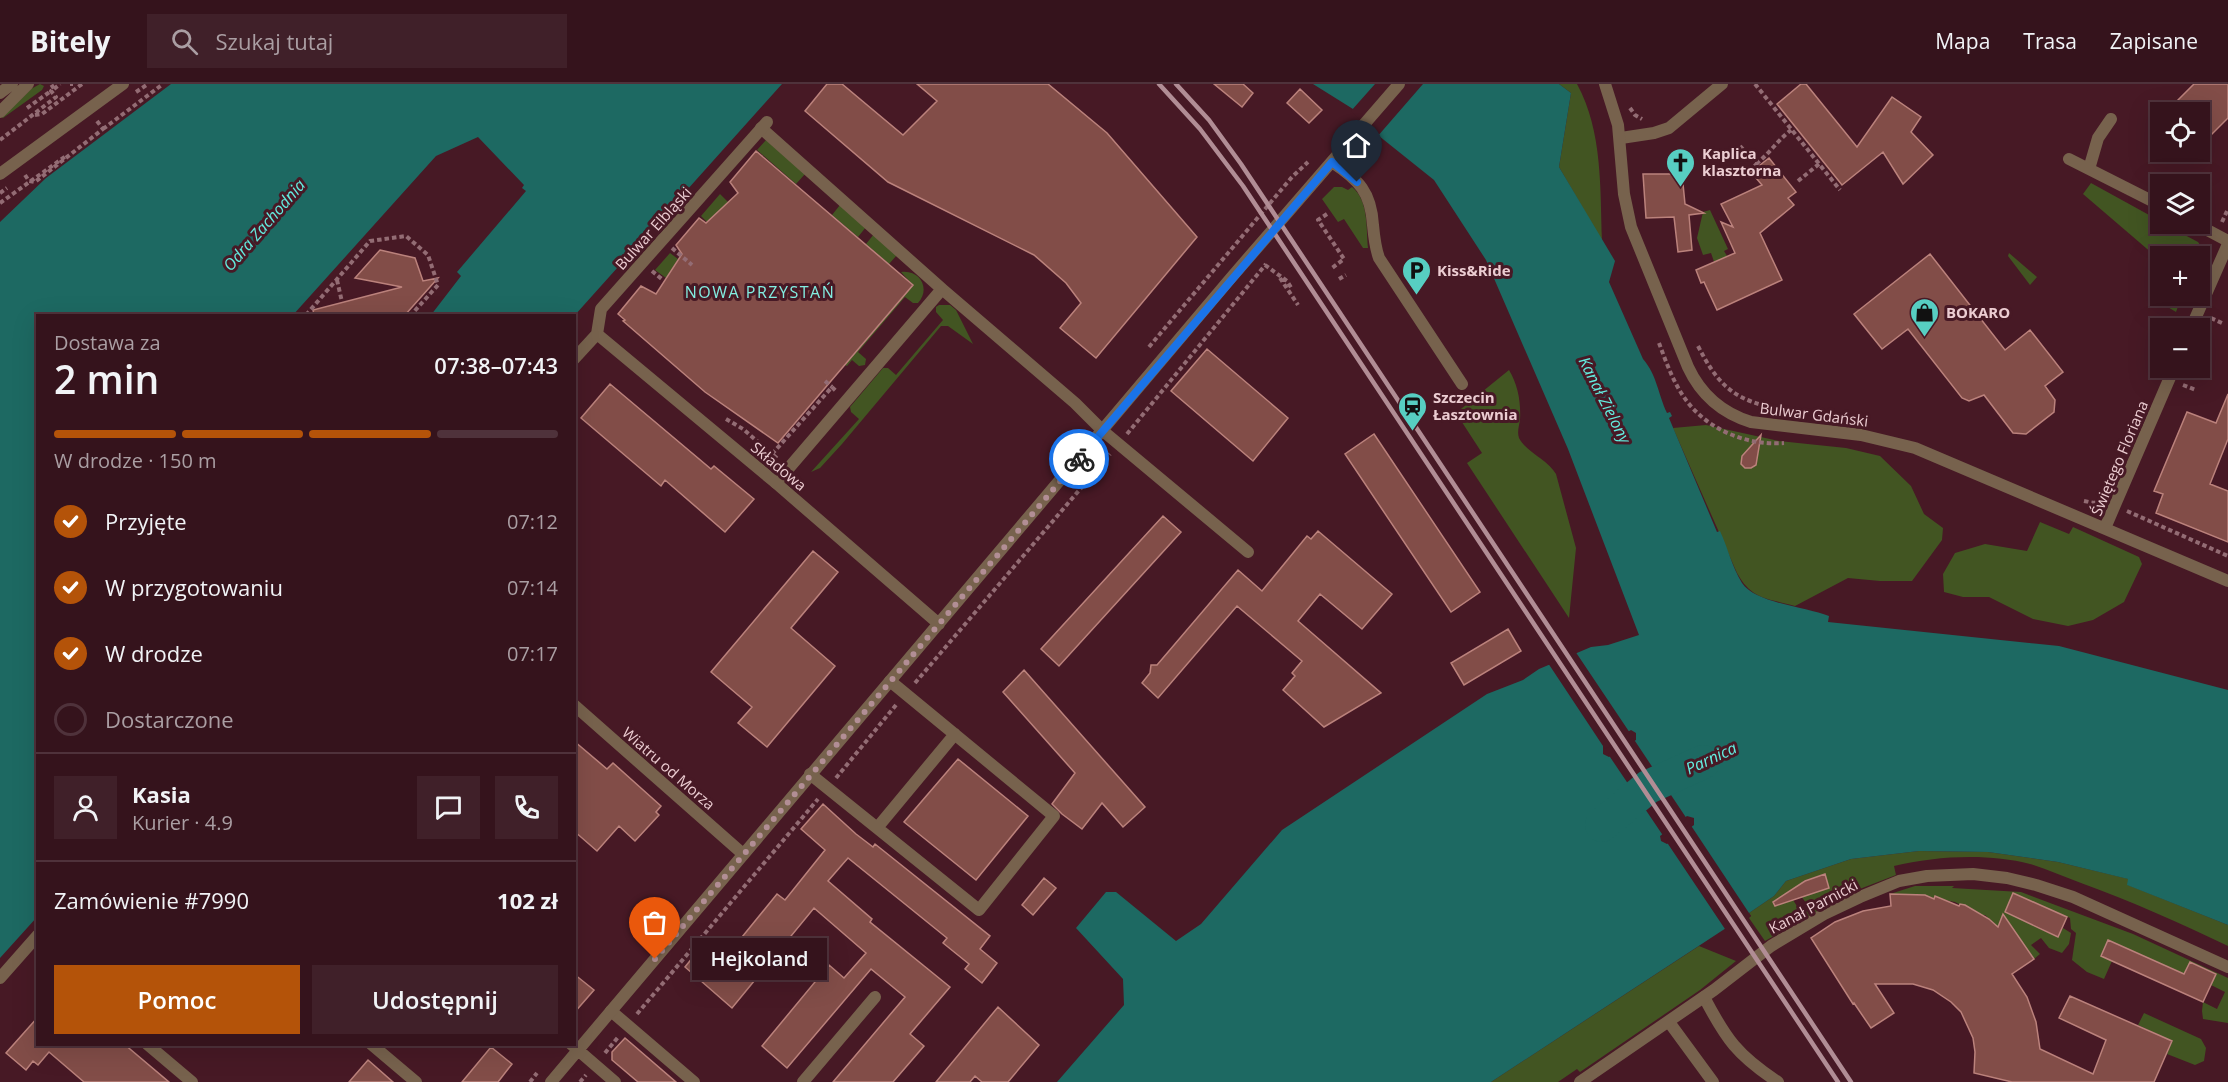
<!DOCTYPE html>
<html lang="pl">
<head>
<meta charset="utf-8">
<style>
	:root { --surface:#35131c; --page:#402029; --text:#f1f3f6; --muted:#aa9ea3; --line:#4f323b; --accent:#b45309 }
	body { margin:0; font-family:"Open Sans",sans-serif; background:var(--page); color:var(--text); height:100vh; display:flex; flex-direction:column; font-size:22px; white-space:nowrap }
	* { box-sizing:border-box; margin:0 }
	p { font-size:20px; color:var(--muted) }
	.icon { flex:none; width:33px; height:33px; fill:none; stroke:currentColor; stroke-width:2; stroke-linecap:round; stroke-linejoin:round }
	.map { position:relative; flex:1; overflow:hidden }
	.side { position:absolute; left:36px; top:230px; width:540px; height:732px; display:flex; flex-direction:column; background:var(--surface); border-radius:0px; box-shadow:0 6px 24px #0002,0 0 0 2px var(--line) }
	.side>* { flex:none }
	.buttons { position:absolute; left:2150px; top:18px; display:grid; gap:12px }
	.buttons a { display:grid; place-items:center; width:60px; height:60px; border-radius:0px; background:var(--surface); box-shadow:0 6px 24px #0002,0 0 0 2px var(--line); font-size:30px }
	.pin { position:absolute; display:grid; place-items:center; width:51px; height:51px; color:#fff; margin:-62px -26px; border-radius:50% 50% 50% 0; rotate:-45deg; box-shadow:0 0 6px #0007 }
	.pin .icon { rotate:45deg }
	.courier { position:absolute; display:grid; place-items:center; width:60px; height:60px; margin:-30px; border:4px solid #1a73e8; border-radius:50%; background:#fff; color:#222; box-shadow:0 2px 8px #0007 }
	.bubble { position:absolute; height:42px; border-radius:0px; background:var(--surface); box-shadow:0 6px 24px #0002,0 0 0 2px var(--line); font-size:20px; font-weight:600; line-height:42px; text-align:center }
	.overview em { font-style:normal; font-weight:600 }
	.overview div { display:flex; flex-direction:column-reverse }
	.overview { display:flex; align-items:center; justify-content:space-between; height:102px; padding:0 18px }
	h1 { font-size:39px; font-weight:600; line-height:45px }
	.bar { display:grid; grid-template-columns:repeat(4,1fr); gap:9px 6px; align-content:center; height:72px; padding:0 18px }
	.bar i { height:8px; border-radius:4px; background:var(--line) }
	.bar .selected { background:var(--accent) }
	.bar p { grid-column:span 4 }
	.line { display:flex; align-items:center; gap:15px; padding:0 18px; border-top:2px solid var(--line) }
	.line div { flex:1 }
	.round { display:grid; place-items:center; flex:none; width:63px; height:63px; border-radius:0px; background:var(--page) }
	ol { padding:0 18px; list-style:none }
	li { display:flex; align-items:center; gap:18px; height:66px }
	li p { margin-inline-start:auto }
	li .icon { padding:6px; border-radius:50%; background:var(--accent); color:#fff; stroke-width:4 }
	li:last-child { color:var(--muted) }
	li i { width:33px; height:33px; border:3px solid var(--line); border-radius:50% }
	.button { display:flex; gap:12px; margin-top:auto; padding:12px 18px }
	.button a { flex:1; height:69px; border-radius:0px; background:var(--accent); color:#fff; font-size:24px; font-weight:600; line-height:69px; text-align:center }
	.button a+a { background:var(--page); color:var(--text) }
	header { display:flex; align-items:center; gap:36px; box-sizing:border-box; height:84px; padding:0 30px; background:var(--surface); border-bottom:2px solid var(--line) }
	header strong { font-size:28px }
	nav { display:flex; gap:33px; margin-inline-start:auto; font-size:21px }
	.search { width:420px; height:54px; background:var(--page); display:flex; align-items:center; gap:15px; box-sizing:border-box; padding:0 21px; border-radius:0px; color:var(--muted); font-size:22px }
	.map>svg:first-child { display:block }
	.green { fill:#425522; fill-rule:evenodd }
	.water { fill:#1d6962; fill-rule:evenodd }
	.pier { fill:#471925; fill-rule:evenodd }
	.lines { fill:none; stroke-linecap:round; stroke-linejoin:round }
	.river { stroke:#1d6962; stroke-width:34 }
	.building { fill:#824d48; stroke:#bb827c; stroke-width:1.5 }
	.path { stroke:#936c74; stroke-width:4; stroke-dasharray:4.5 3; stroke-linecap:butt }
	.service { stroke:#77624d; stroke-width:12 }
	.minor { stroke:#77624d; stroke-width:12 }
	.tertiary { stroke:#77624d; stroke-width:12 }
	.rail { stroke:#b18d95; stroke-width:4.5 }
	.done { stroke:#b28e95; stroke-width:6; stroke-dasharray:0 10.8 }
	.route { stroke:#1a73e8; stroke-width:8 }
	.labels { text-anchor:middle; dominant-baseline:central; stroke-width:6; stroke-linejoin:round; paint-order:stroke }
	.poi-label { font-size:15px; font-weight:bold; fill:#eccdd2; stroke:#471925; text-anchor:start }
	.street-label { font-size:15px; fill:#eccdd2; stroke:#471925 }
	.water-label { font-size:16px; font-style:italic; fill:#63ede0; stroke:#471925 }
	.neighbourhood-label { font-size:16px; letter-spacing:1.5px; fill:#83ede1; stroke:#471925 }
</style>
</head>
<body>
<header>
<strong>Bitely</strong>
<div class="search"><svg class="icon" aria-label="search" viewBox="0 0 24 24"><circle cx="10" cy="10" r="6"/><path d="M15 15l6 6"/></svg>Szukaj tutaj</div>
<nav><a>Mapa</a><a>Trasa</a><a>Zapisane</a></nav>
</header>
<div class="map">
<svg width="2228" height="998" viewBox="0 0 2228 998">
	<rect width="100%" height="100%" fill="#471925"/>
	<path class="green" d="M40,0L44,2L42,6L3,34L2,33L31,5Z
		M1559,0H1577C1603,48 1600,104 1602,157L1559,83L1571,9Z
		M766,56L805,90L796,100L757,66Z
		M2091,99L2160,137V140H2164L2198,158L2205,168L2199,183V172H2160V176L2083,110Z
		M1334,103H1342L1348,106L1352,103C1369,117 1366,144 1368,164H1363L1344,135L1338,138L1322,115Z
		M720,110L728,118L707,138L701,132Z
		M840,121L866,143L858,153L832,131Z
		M1710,126L1728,165L1724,167L1732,180L1719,192L1711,169L1703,171L1697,154L1703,128Z
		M874,150L897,171L889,180L866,160Z
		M670,169L678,175L666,194L655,186Z
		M2009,169L2037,193L2030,201L2008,172Z
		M901,188C920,185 931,205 918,219H913L905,213L858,268L866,275L865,281L859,282L852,276L847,282L845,281L913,201Z
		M2167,212H2180L2177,215L2180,217L2176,228L2161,219Z
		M939,221H950L956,226L973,260L948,242H941L842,360L820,384L811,388L859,335L851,328L850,323L883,284H888L896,291L943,236L936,228V223Z
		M1509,286C1518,301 1521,318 1520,336C1519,342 1517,348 1519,354C1525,367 1548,376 1556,390L1576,464L1569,534L1467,379L1482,369L1456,329Z
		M1706,341L1779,357L1846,364L1880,372L1911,402L1924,430L1943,444L1942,456L1912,497H1880L1848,494L1795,522C1767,514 1752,516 1737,489L1673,344Z
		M2040,438L2069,450L2073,443L2139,473L2142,480L2124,518L2093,536L2068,542L2033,535L1989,513H1963L1944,508L1943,490L1955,469L1985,460L2027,467Z
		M1919,767L1988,768L2058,778L2129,795L2128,801L2228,841V862C2180,839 2131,817 2081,799C2064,793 2047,785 2030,780C1988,769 1936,772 1894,782L1896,791L1852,808L1765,857L1749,834L1751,832L1749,829L1774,812L1786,797L1851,775ZM1824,790L1829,804L1808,811L1803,797ZM1795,803L1808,822L1800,827L1788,808Z
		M1915,802H1954L1952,804L2021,808L2133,850L2228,894V939L2203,935L2202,927L2203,918L2217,925L2225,908L2211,901L2215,889L2190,878L2184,890L2108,856L2101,872L2112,877L2104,895L2087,888L2072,876L2076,849L2071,845L2070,834L2013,809L2040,845L2058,853L2063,844L2071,849L2069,860L2062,869L2049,864L2041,854L2031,861L2040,870L2034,875L1985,831H1980L1955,818L1929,813L1924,811L1890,810Z
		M1699,862L1736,877L1700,906L1580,988L1577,985L1558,998H1491Z
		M2144,929L2201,955L2206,964L2204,977L2195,981L2167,970L2172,957L2138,941Z"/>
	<path class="water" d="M171,0H782L575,231H431L461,192L457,188L526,107L522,104L524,101L478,53L436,72L293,231H38L37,833L0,874V138L46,94Z
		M1313,0H1559L1571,9L1559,83L1615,177L1609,198L1643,275C1657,291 1658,310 1667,329L1670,328L1672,332L1669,334L1717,448L1720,447C1728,464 1732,483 1742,499C1755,519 1806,523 1829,532L1828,538L2059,562L2228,606V841L2127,801L2128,795L2058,778L1988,768L1919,767L1851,775L1786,797L1774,812L1749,829L1491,998H1057L1124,921L1123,895L1076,844L1106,808H1116L1176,857L1201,840L1282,746L1487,610L1523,596L1539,585L1591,563L1608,561L1639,551L1568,365L1486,176L1434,96L1379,52L1353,25ZM1631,646L1636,649V656L1609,673L1603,670V662ZM1654,688L1663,707L1642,718L1633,699ZM1687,732L1694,734V741L1667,760L1661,757L1660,752Z"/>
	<path class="pier" d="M1375,0H1423L1377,53L1351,27Z
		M1575,567L1630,649L1605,665L1548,579Z
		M1633,654L1687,735L1664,753L1608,670ZM1651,690L1661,704L1644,716L1636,701Z
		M1690,740L1751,832L1727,848L1666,757Z"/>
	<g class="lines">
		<path class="river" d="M1602,741L1648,703L1703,678"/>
	</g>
	<path class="building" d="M827,0H842L903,51L937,17L917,0H1048L1107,49L1197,153L1096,274L1060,244L1081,219L1066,199L1034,171L888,98L805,27Z
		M1214,0H1243L1253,9L1242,23Z
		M1801,0H1806L1857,63L1892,13L1921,33L1911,48L1933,71L1903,100L1883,68L1842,101L1777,20Z
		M2194,0H2228V34L2199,63V28H2191L2178,16Z
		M1300,5L1322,26L1309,39L1287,19Z
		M756,67L913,201L778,359L705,308L623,237L625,236L618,230L641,202L656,210L682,170L676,161L699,134L706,139L738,109L730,98Z
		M1769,74L1796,108L1788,114L1794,121L1760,149L1782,196L1717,226L1704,198L1701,199L1696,186L1735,169L1721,138L1733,143L1721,120L1762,101L1751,88Z
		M1643,90H1679L1680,98L1683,100L1685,120L1704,129L1689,131L1692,166L1678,168L1674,133L1646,134Z
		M380,166L415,174L423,197L438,194L405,231H314L313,226L402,203L355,194Z
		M1930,170L2005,266L2030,246L2063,288L2045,302L2055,316L2054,328L2026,350L2013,349L1984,311L1969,317L1962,314L1908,245L1882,265L1854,230Z
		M1207,265L1288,334L1253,377L1171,307Z
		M610,300L711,385L714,382L754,415L725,448L665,396L661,402L581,334Z
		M2228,310V355L2210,400L2228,407V458L2156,429L2163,410L2154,407L2187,328L2216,339Z
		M1374,350L1480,508L1451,528L1345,370Z
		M1761,351L1756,381L1751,384H1745L1741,380L1742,372Z
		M1163,432L1181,448L1059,582L1041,565Z
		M1318,447L1392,510L1362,545L1320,510L1298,537L1381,609L1324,643L1283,606L1295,592L1292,589L1302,577L1237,522L1158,614L1142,599L1150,589L1151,581H1157L1238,486L1262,507L1307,452L1311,455Z
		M813,467L838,488L791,544L835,582L767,663L738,639L752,623L711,588Z
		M1508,545L1521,567L1464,601L1451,579Z
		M1024,586L1145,723L1123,743L1102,719L1082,745L1062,730L1052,720L1075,689L1003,608Z
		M574,657L607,685L613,679L661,722L656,728L659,731L635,757L619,742L597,767L574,747Z
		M958,675L1028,732L976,796L904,738Z
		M823,720L856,750L873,763L875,760L990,852L980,865L997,879L982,899L965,885L969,880L943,859L947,854L848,774L828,797L872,835L870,838L950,903L910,950L924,962L893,998H833L905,913L871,885L787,984L762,962L829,881L844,894L866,869L814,824L732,924L685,883L697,868L716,885L777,810L785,816L825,766L801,745Z
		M1825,790L1829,804L1775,822L1773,818L1805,797Z
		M1044,794L1056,804L1033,831L1022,821Z
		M2013,809L2067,833L2058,853L2005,828Z
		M1890,810L1925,811L1934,815L1935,812L1959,822L1960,820L1965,821L1989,835L1998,843L2003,830L2034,875L2012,890L2027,913L2036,938L2040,965L2093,990L2106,956L2059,934L2070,912L2172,957L2154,998H2012L1974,989L1975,968L1973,954L1961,928L1951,918L1933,906L1913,900H1875L1894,929L1871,944L1854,919L1853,920L1811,854L1835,838L1863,827L1891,822Z
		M2108,856L2184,890L2190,878L2216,890L2203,918L2101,872Z
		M574,890L594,906L574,929Z
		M998,923L1039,961L1008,998H982L975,992L970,998H936Z
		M38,933V960H124L169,998H84L49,968L38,981L33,977L26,986L6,969Z
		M625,954L676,998H638L612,976V968Z
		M491,963L512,980L498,998H462Z
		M368,976L393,998H349Z"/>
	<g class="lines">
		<path class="path" d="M70,0H73
			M1755,0L1840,106
			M54,5L60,0
			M136,8L148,0
			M27,24L51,7
			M1630,24L1635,31L1642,35
			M35,31L42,30L82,0
			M103,45L163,0
			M0,56L56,13L51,7L54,5L51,0
			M1740,62L1758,83
			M1756,80C1770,69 1777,57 1791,46
			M25,91L29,97L35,98L103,45L97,37
			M1798,97L1819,80
			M0,109L7,104
			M0,119L66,72
			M1327,130L1318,136L1344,175L1332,184
			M2222,138L2228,125
			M672,164L692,181
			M1265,181L1287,197L1292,205
			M652,187L663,196
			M1280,194L1298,221
			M1339,195L1346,191
			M337,196L342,218
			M306,231L370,157L406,152L428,171L438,201L411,231
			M2211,234L2224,240
			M1659,259C1665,275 1671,292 1680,307C1701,343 1743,362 1784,359
			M1698,262C1715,295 1729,313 1766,322
			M1149,263L1292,93L1308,78
			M825,297L832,303
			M2183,301L2196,306
			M726,335L743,345L779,376
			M1127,350L1266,180
			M772,370L832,303L836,307
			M2084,417L2094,419L2100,417
			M2127,427L2228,472
			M915,599L1110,370
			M836,694L896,621
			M637,930L818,715
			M605,969L619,952
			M530,998L537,989
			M580,998L586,991"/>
		<path class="service" d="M0,9L12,0
			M0,28L28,0
			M761,44L942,205
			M1621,54L1654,49L1669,44L1722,0
			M2069,75L2160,121
			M1332,78C1359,96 1371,108 1373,141C1374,152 1375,163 1379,174L1462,300
			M2089,85L2098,54L2111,35
			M2196,140L2228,157
			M776,399L942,205L1075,319L1103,347L1248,468
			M574,621L743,770
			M810,690L979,826L1054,732L890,597
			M877,744L955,650
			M0,894L38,851
			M1704,913C1726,955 1737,971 1778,998
			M611,927L694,998
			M1669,938L1713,998
			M371,960L416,998
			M803,998L875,913"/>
		<path class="minor" d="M1605,0L1618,41L1624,110L1631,143L1688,283C1701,311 1722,329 1751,338L1861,351L1915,364L2228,497
			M2191,244L2228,160
			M597,250L776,399L939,540
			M574,275L597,250L601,225L767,38
			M2105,444L2174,284
			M147,960L192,998
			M571,960L615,998
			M551,998L1230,195L1399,0
			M1580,998L1714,906L1771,862L1824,830L1860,813L1899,797L1927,792L1973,790L2007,794L2036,801L2073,813L2228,883"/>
		<path class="tertiary" d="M0,90L123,0"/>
		<path class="rail" d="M1159,0L1200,45L1243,102L1838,998
			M1176,0L1209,36L1241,80L1851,998"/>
	</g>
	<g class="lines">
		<path class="done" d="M655,875L1079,375"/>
		<path class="route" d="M1079,375L1332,78L1357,98"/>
	</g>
	<defs>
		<symbol id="church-pin" viewBox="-11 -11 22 30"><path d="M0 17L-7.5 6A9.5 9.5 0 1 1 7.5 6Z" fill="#57cec2" stroke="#471925"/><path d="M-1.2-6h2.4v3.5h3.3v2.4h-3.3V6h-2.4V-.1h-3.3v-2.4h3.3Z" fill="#111"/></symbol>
		<symbol id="parking-pin" viewBox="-11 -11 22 30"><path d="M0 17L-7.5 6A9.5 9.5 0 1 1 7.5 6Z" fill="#57cec2" stroke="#471925"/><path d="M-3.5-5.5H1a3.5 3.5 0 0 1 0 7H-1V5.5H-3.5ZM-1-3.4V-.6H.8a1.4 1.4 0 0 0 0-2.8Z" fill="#111"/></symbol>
		<symbol id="shop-pin" viewBox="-11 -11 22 30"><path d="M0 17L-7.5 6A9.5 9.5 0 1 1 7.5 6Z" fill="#57cec2" stroke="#471925"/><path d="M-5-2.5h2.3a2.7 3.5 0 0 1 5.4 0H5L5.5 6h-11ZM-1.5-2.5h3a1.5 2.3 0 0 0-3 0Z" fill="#111"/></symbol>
		<symbol id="station-pin" viewBox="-11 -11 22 30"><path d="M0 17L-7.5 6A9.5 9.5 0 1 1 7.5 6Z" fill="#57cec2" stroke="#471925"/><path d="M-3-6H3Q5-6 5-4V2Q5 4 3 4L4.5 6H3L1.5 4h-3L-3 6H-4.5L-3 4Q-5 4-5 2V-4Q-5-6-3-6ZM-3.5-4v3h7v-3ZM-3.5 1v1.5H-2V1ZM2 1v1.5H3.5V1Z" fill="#111"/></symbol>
	</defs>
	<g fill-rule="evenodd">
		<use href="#church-pin" x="1664" y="62" width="33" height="45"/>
		<use href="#parking-pin" x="1400" y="170" width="33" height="45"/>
		<use href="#shop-pin" x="1908" y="212" width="33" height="45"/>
		<use href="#station-pin" x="1396" y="306" width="33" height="45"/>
	</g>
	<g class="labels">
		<g class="poi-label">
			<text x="1702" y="69">Kaplica<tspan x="1702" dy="17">klasztorna</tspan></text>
			<text x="1437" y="186">Kiss&amp;Ride</text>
			<text x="1946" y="228">BOKARO</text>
			<text x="1433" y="313">Szczecin<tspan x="1433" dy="17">Łasztownia</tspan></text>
		</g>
		<g class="street-label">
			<text transform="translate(653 144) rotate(-48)">Bulwar Elbląski</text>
			<text transform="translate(1814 330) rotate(7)">Bulwar Gdański</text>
			<text transform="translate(2119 374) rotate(-67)">Świętego Floriana</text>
			<text transform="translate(779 382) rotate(40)">Składowa</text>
			<text transform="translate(669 684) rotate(41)">Wiatru od Morza</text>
			<text transform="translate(1813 822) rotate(-28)">Kanał Parnicki</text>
		</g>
		<g class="water-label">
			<text transform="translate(264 141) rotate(-49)">Odra Zachodnia</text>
			<text transform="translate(1605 316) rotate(63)">Kanał Zielony</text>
			<text transform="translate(1711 674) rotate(-25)">Parnica</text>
		</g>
		<g class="neighbourhood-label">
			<text x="760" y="208">NOWA PRZYSTAŃ</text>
		</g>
	</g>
</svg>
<div class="buttons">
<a><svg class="icon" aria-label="locate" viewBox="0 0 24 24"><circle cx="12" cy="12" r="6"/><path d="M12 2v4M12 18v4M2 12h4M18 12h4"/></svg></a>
<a><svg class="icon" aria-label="layers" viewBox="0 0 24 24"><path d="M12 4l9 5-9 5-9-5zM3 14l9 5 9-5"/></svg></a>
<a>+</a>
<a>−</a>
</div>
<div class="pin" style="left:655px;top:875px;background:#ea580c"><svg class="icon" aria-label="bag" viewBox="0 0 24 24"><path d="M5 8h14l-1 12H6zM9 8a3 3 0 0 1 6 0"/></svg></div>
<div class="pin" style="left:1357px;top:98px;background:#1f2937"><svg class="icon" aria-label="home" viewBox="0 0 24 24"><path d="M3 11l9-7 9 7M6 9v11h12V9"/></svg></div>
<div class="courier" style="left:1079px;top:375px"><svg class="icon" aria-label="bike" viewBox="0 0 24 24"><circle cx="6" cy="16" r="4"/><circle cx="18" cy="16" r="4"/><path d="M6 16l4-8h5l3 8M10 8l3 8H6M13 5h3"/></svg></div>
<div class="bubble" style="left:692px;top:854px;width:135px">Hejkoland</div>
<section class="side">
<div class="overview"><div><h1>2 min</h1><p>Dostawa za</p></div><em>07:38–07:43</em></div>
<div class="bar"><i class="selected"></i><i class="selected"></i><i class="selected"></i><i></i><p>W drodze · 150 m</p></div>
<ol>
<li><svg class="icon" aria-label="check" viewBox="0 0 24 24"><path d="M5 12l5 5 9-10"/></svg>Przyjęte<p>07:12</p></li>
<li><svg class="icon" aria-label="check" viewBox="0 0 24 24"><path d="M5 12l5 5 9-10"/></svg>W przygotowaniu<p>07:14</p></li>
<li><svg class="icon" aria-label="check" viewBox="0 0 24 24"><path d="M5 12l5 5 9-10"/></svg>W drodze<p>07:17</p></li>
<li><i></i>Dostarczone</li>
</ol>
<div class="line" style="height:108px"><a class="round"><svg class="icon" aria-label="person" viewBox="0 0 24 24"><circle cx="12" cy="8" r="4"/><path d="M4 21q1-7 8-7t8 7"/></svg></a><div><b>Kasia</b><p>Kurier · 4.9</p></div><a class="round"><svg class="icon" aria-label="chat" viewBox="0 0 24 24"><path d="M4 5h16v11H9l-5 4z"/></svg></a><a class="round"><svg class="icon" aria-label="phone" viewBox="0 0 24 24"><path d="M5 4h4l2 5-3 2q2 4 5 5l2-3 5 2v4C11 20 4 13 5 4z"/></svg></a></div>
<div class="line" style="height:78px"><div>Zamówienie #7990</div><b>102 zł</b></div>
<div class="button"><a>Pomoc</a><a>Udostępnij</a></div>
</section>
</div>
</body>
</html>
